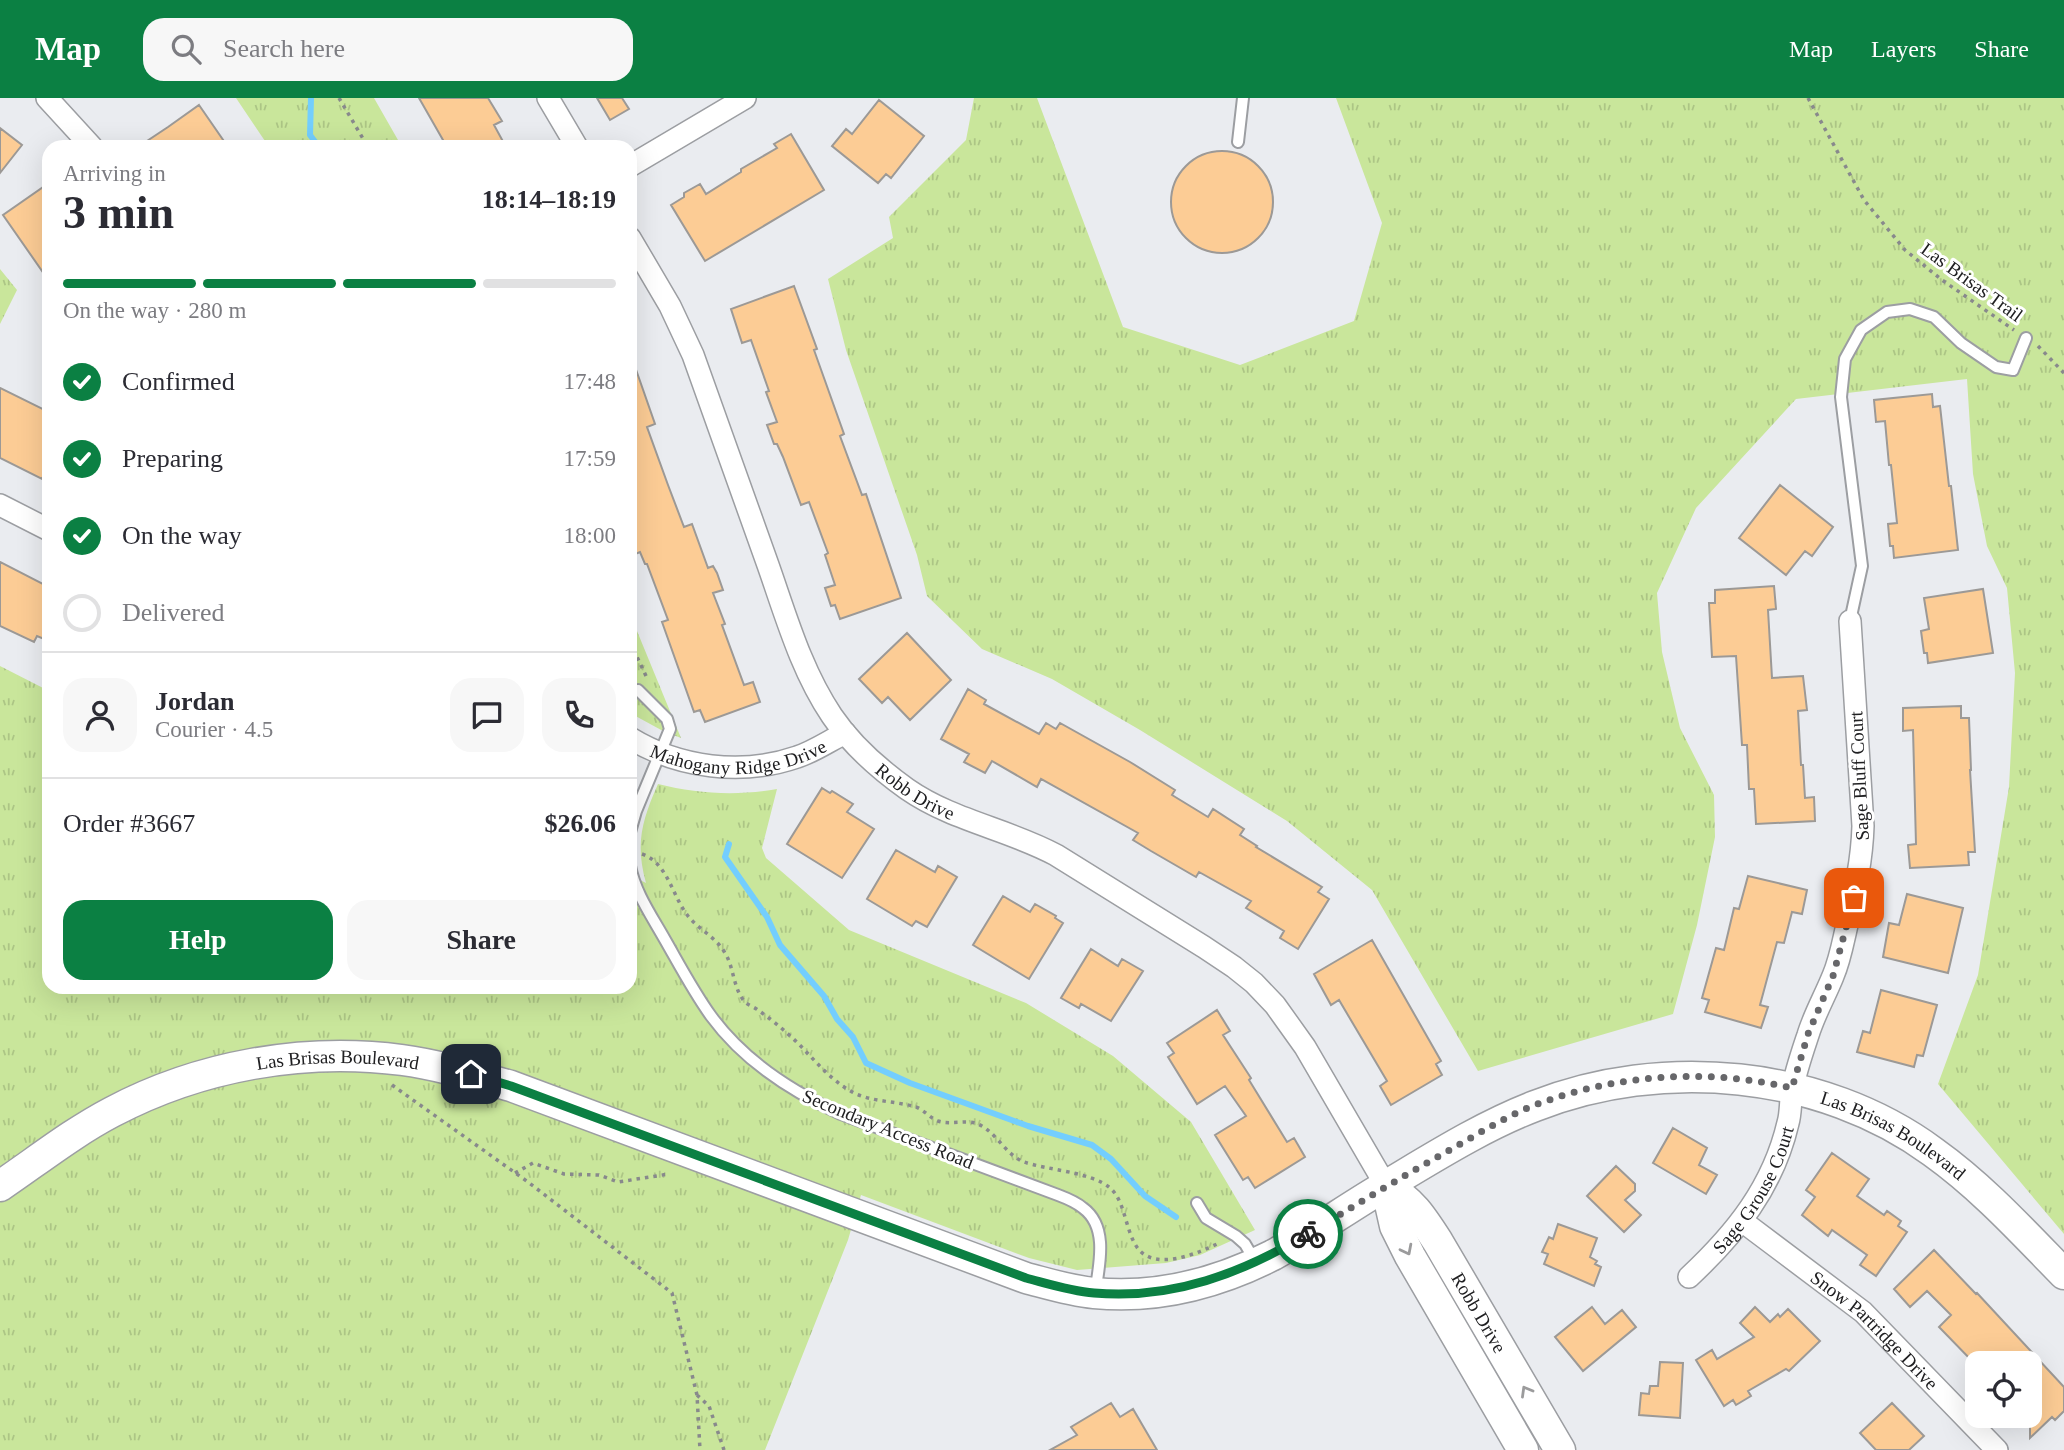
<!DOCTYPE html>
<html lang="en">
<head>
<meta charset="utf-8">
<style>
	:root { --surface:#fff; --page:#f7f7f7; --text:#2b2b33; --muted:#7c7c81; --line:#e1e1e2; --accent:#0b8043 }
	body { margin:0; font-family:"Times New Roman",serif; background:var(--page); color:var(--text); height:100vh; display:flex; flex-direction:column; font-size:26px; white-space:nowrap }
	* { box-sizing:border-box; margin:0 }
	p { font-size:23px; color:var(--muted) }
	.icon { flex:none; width:38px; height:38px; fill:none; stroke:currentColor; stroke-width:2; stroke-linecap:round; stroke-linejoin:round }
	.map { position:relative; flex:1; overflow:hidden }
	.drawer { position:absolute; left:42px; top:42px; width:595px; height:854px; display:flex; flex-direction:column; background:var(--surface); border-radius:21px; box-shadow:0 7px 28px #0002 }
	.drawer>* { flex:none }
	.tools { position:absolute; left:1965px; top:1253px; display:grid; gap:14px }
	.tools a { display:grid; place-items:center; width:77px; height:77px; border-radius:14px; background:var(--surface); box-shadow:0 7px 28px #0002; font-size:35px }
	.pin { position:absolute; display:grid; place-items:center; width:60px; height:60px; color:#fff; margin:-30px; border-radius:14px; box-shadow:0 4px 10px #0006 }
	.courier { position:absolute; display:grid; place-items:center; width:70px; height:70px; margin:-35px; border:5px solid #0b8043; border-radius:50%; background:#fff; color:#222; box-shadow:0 2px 9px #0007 }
	.summary em { font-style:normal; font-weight:700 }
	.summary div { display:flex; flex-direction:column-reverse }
	.summary { display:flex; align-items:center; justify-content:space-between; height:119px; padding:0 21px }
	h1 { font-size:46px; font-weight:700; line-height:52px }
	.bar { display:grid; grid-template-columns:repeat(4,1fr); gap:10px 7px; align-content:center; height:84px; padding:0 21px }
	.bar i { height:9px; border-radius:5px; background:var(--line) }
	.bar .selected { background:var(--accent) }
	.bar p { grid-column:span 4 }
	.line { display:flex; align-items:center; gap:18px; padding:0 21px; border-top:2px solid var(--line) }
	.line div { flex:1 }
	.round { display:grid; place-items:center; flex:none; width:74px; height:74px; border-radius:21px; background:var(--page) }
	ol { padding:0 21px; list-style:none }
	li { display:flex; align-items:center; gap:21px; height:77px }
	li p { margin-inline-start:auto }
	li .icon { padding:7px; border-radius:50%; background:var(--accent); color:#fff; stroke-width:4 }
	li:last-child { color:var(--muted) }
	li i { width:38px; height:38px; border:4px solid var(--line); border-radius:50% }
	.cta { display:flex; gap:14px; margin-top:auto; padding:14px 21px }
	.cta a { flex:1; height:80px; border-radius:21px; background:var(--accent); color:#fff; font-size:28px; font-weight:700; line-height:80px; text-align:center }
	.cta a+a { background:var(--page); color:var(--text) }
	header { display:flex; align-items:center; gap:42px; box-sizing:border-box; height:98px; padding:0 35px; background:var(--accent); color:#fff }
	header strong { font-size:33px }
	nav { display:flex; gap:38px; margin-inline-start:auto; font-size:24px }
	.search { width:490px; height:63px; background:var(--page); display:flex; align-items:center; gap:18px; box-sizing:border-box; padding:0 24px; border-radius:21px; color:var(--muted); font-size:26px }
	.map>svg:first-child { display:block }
	.grass { fill:url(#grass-tufts) }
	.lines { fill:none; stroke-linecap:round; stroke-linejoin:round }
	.stream { stroke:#73cefe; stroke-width:6 }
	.building { fill:#fccc95; stroke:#9c9996; stroke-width:2 }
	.lane-casing { stroke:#9c9ea2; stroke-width:14 }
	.street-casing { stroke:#9c9ea2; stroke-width:24 }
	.secondary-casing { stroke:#9c9ea2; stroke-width:33 }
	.path { stroke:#88898c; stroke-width:3.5; stroke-dasharray:3.5 5; stroke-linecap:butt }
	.lane { stroke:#fff; stroke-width:10 }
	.street { stroke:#fff; stroke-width:21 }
	.secondary { stroke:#fff; stroke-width:30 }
	.oneway { stroke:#9b9b9c }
	.done { stroke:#67676a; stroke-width:7; stroke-dasharray:0 12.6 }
	.route { stroke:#0b8043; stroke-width:9 }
	.labels { text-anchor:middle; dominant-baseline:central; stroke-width:6; stroke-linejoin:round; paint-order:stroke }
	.street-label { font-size:19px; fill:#202022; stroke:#fff }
</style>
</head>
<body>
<header>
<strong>Map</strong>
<div class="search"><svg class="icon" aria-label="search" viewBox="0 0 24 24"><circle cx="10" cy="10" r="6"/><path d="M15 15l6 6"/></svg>Search here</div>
<nav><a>Map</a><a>Layers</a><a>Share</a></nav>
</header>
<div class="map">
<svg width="2064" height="1352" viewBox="0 0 2064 1352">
	<defs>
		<pattern id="grass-tufts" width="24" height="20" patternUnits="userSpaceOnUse" patternTransform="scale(1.75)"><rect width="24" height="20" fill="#c9e69b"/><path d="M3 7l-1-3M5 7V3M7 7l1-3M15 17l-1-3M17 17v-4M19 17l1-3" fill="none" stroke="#acc585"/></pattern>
	</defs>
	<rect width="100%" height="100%" fill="#eaecf0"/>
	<path class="grass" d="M236,0H374L402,49H269Z
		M974,0H1037L1123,229L1240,267L1354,223L1382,125L1336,0H2064V1136L1938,986L1978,877L2009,689L2015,575L2007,490L1987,448L1973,376L1967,281L1796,301L1696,410L1657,495L1662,554L1680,630L1714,697L1715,739L1697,827L1673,916L1478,973L1372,792L1287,723L1140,632L1052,581L982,551L927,498L917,457L846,252L828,181L893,140L889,119L966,42Z
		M0,171L17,192L0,226Z
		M630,516L681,640L663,633L630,615Z
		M0,568L49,593V889H630V777L646,785C635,746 642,722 658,686C697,696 738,698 777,691L762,750L766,760L849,832L1026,905L1113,958L1191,1024L1255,1132L1200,1157L1166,1165L1077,1172L1029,1160L861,1097L848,1142L765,1352H0Z"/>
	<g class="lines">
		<path class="stream" d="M311,0L310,37L319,49
			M729,746L725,759L767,819L780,847L824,898L837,921L853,939L866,965L910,985L1028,1028L1092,1047L1111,1061L1145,1098L1176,1119"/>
	</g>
	<path class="building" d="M419,0H488L502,23L494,27L506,49H447Z
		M597,0H622L629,11L610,22Z
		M879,2L924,38L891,80L886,76L878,85L832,48L846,31L852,36Z
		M199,7L228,49H138L168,29Z
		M0,30L22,47L0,75Z
		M791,36L824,92L705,163L671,107L684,99V95L700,86L706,96L741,74V71L777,50L774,46Z
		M1171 104a51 51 0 1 1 102 0a51 51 0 1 1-102 0Z
		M49,85V183L3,117Z
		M794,188L817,251L814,252L844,336L840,338L862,397L866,396L901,500L840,521L835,507L831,508L825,490L835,487L825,457L828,455L809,404L801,407L783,359L777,346H774L767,327L777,324L766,294L769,293L751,242L742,245L731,211Z
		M633,263L655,326L647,329L668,387L684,429L692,426L708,470L713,468L717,475L723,492L713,495L725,526L722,527L744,587L753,584L760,604L705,624L700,612L694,614L662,524L668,522L647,466H645L640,454L633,457L630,448V264Z
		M0,290L49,314V366L42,381L0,360Z
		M1932,296L1933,309L1940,308L1949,388H1951L1958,452L1894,460L1893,448H1890L1888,426L1897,425L1891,367H1889L1885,323L1876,324L1874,302Z
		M1780,387L1833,429L1812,458L1805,453L1786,477L1739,440Z
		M0,464L49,489V543L37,538L34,544L0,528Z
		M1774,488L1776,511L1768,512L1772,580L1803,578L1807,612L1798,613L1801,667H1803L1805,700L1814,699L1815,723L1756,726L1754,691H1749L1747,647H1742L1736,558L1712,559L1709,505H1715V492Z
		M1983,491L1993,555L1928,565L1927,555H1924L1921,533L1929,531L1924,500Z
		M907,535L951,582L910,622L888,599L882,605L859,581Z
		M968,591L986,602L984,606L1039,636L1046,625L1056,631L1060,625L1130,664L1175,692L1172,697L1208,719L1213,711L1244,731L1240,737L1257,748L1256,749L1322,789L1318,794L1329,801L1298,851L1280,840L1284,833L1246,810L1251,803L1199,774L1196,779L1151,753L1133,742L1138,735L1041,681L1037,689L992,663L985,675L964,664L969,656L941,641Z
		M1961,608V620H1969L1971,672H1970L1975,754H1968L1969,767L1910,770L1908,747L1916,746L1913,632L1903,633V610Z
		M822,690L830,695L832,693L853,706L847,714L874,731L842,780L787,746Z
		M896,752L935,774L938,768L957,779L927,829L916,823L912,828L867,801Z
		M1748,778L1807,792L1802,816L1792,814L1784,845L1777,844L1760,907L1768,909L1761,930L1705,914L1709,902L1702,900L1716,850L1724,852L1734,810L1739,811Z
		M1907,796L1963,810L1948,875L1883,859L1889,825L1899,827Z
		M1003,798L1030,814L1035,806L1056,818L1055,820L1063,825L1029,881L973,847Z
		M1372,842L1441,963L1436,966L1442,977L1391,1007L1380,988L1387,983L1339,902L1331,907L1314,876Z
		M1091,851L1118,868L1122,861L1143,873L1111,923L1081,906L1079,910L1061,900Z
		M1881,892L1937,907L1923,958L1917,957L1914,969L1857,954L1863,933L1870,935Z
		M1217,912L1230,933L1223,937L1251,980L1249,982L1287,1044L1294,1040L1305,1059L1255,1090L1248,1079L1243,1082L1215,1037L1246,1018L1225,988L1197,1006L1168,959L1174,955L1167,945Z
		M1673,1030L1707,1050L1699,1067L1717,1077L1706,1096L1653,1065Z
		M1832,1055L1869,1081L1857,1098L1884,1117L1887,1113L1901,1123L1898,1128L1907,1134L1876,1178L1860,1167L1867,1157L1832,1132L1828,1138L1802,1117L1815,1099L1806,1092Z
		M1616,1068L1635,1086V1093L1625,1102L1641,1117L1624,1134L1587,1098Z
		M1558,1126L1597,1140L1590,1159L1597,1163L1595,1166L1601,1169L1594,1188L1544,1166L1548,1156L1542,1154L1549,1139L1553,1141Z
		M1934,1152L1976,1196L1977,1195L2064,1289V1313L2055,1322L2052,1319L2030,1340V1265H1974L1939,1229L1951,1217L1927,1193L1910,1209L1894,1191Z
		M1592,1209L1605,1226L1622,1212L1636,1229L1583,1273L1555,1239Z
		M1755,1209L1770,1224L1778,1216L1780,1219L1788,1211L1820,1243L1789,1273L1786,1271L1748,1293L1751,1298L1736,1307L1733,1302L1724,1308L1696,1262L1712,1252L1717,1261L1754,1239L1740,1225Z
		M1660,1264L1683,1265L1680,1320L1639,1317L1641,1295L1649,1296L1650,1288H1658Z
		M1111,1305L1120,1319L1133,1311L1157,1352H1050L1077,1337L1071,1329Z
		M1892,1305L1924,1338L1909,1352H1876L1860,1335Z"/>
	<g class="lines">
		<defs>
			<path id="lane" d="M1238,44L1243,0
				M1850,523L1862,468L1841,299L1845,261L1861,232L1887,214L1910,211L1934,219L1961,245L1996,269L2013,272L2026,240
				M630,734L636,713L670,631L667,621L638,592
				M630,768C635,794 651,817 664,840C679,866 693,893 711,918C744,963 790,993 841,1016L1058,1097C1066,1100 1076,1104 1083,1110C1109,1129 1099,1168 1095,1195
				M1197,1105L1206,1120L1236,1138L1245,1146L1255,1163"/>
			<g id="street">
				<path d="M47,0L92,49"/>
				<path d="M548,0L577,49"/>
				<path d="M630,68L745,0"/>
				<path id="s1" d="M630,140L670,208L693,257C718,327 743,397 768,467C786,518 801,572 832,618C851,646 879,671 907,691C953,723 1008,731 1056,757L1204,849L1234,869L1254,885L1275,907L1305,949L1386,1088"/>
				<path d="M0,407L49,432"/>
				<path id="s2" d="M630,640C679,670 742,678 797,659C813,654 829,643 845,635"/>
				<path id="s3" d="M1742,1123L1863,1214L1997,1352"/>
				<path id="s4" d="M1689,1179C1736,1135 1773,1089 1788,1025C1791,1015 1790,1004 1792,993C1795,975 1802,955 1808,937C1814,917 1825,898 1833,878C1840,862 1843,844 1847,827C1855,794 1862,762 1863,728L1850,523"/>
			</g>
			<g id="secondary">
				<path id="s5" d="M0,1088C37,1063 72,1035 112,1014C199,968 303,949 402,962C439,967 475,978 511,988L1026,1180C1049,1186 1071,1193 1094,1195C1156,1201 1218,1185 1273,1157C1312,1136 1349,1109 1387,1087C1434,1059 1483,1028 1535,1008C1661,958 1822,972 1933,1054C1982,1089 2022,1133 2064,1176"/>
				<path id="s6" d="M1386,1088C1412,1103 1422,1119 1438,1144L1560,1352"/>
				<path d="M1386,1088L1395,1128L1410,1158L1523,1352"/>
			</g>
		</defs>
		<use href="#lane" class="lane-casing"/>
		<use href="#street" class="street-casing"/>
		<use href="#secondary" class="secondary-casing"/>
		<path class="path" d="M339,0L368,49
			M1808,0L1864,102L1905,152L1942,182L2014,232
			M2038,248L2064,275
			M630,544L647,580
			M642,756C668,765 672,798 688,818C699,832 716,839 725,855C734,869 733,891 745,904C748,907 754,909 758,912C768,919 778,927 787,935C810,955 826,980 854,995C872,1004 896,1003 916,1009C924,1012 930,1020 938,1023C950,1027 964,1022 975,1025C995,1031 1004,1056 1024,1064C1047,1072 1092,1074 1110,1090C1128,1104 1125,1148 1147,1158C1167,1168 1198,1155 1217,1146
			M392,987L528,1084L672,1195L697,1297L700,1352
			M515,1075L533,1065L564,1076L599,1077L618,1084L669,1076
			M697,1297L709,1308L724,1352"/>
		<use href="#lane" class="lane"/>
		<use href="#street" class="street"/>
		<use href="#secondary" class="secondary"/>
	</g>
	<defs><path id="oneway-chevron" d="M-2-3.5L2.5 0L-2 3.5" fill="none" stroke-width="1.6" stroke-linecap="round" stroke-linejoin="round" transform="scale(1.75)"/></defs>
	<g class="oneway">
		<use href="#oneway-chevron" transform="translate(1407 1152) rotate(63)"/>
		<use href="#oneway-chevron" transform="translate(1526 1293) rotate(-120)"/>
	</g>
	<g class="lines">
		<path class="done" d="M1308,1136C1357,1106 1405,1077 1455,1049C1481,1034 1507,1018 1535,1007C1617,976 1707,970 1792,990L1808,936L1833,878L1854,800"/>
		<path class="route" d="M471,976L511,988L1026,1180C1049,1186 1071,1193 1094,1195C1173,1202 1242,1175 1308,1136"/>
	</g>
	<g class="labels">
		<g class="street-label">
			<text transform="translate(1972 184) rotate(36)">Las Brisas Trail</text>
			<text stroke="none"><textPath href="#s2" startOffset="114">Mahogany Ridge Drive</textPath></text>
			<text transform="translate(1859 678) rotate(-93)">Sage Bluff Court</text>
			<text stroke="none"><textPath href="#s1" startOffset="634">Robb Drive</textPath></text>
			<text stroke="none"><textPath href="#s5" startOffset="369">Las Brisas Boulevard</textPath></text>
			<text transform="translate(888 1031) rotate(22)">Secondary Access Road</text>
			<text stroke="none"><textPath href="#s5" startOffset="2026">Las Brisas Boulevard</textPath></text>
			<text stroke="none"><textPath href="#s4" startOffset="110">Sage Grouse Court</textPath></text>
			<text stroke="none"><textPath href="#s6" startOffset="159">Robb Drive</textPath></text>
			<text stroke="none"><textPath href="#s3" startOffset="172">Snow Partridge Drive</textPath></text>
		</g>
	</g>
</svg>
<div class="tools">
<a><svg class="icon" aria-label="locate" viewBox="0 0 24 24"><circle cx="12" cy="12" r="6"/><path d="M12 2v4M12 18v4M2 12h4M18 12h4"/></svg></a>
</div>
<div class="pin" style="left:1854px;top:800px;background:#ea580c"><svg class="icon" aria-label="bag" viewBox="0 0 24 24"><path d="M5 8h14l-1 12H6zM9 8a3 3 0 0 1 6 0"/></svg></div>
<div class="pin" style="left:471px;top:976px;background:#1f2937"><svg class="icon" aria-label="home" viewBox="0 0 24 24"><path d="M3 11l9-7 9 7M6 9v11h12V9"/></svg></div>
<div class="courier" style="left:1308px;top:1136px"><svg class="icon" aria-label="bike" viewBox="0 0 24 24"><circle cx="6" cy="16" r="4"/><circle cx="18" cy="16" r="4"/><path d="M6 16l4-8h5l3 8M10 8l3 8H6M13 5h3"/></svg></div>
<section class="drawer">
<div class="summary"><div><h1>3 min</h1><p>Arriving in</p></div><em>18:14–18:19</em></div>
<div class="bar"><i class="selected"></i><i class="selected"></i><i class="selected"></i><i></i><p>On the way · 280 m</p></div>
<ol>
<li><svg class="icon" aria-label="check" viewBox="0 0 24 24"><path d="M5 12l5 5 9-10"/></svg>Confirmed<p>17:48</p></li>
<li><svg class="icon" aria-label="check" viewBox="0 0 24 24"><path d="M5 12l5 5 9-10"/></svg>Preparing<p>17:59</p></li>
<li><svg class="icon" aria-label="check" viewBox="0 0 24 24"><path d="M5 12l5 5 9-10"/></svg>On the way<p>18:00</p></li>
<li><i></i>Delivered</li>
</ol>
<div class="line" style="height:126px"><a class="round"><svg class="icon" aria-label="person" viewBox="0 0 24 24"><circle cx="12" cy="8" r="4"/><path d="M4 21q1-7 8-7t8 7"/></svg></a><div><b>Jordan</b><p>Courier · 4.5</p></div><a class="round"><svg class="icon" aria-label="chat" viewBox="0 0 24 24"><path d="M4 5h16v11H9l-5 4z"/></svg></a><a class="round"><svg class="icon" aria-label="phone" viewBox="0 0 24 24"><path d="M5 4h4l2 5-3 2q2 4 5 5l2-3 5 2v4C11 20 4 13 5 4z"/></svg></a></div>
<div class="line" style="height:91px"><div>Order #3667</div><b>$26.06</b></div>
<div class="cta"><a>Help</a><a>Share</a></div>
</section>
</div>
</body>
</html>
